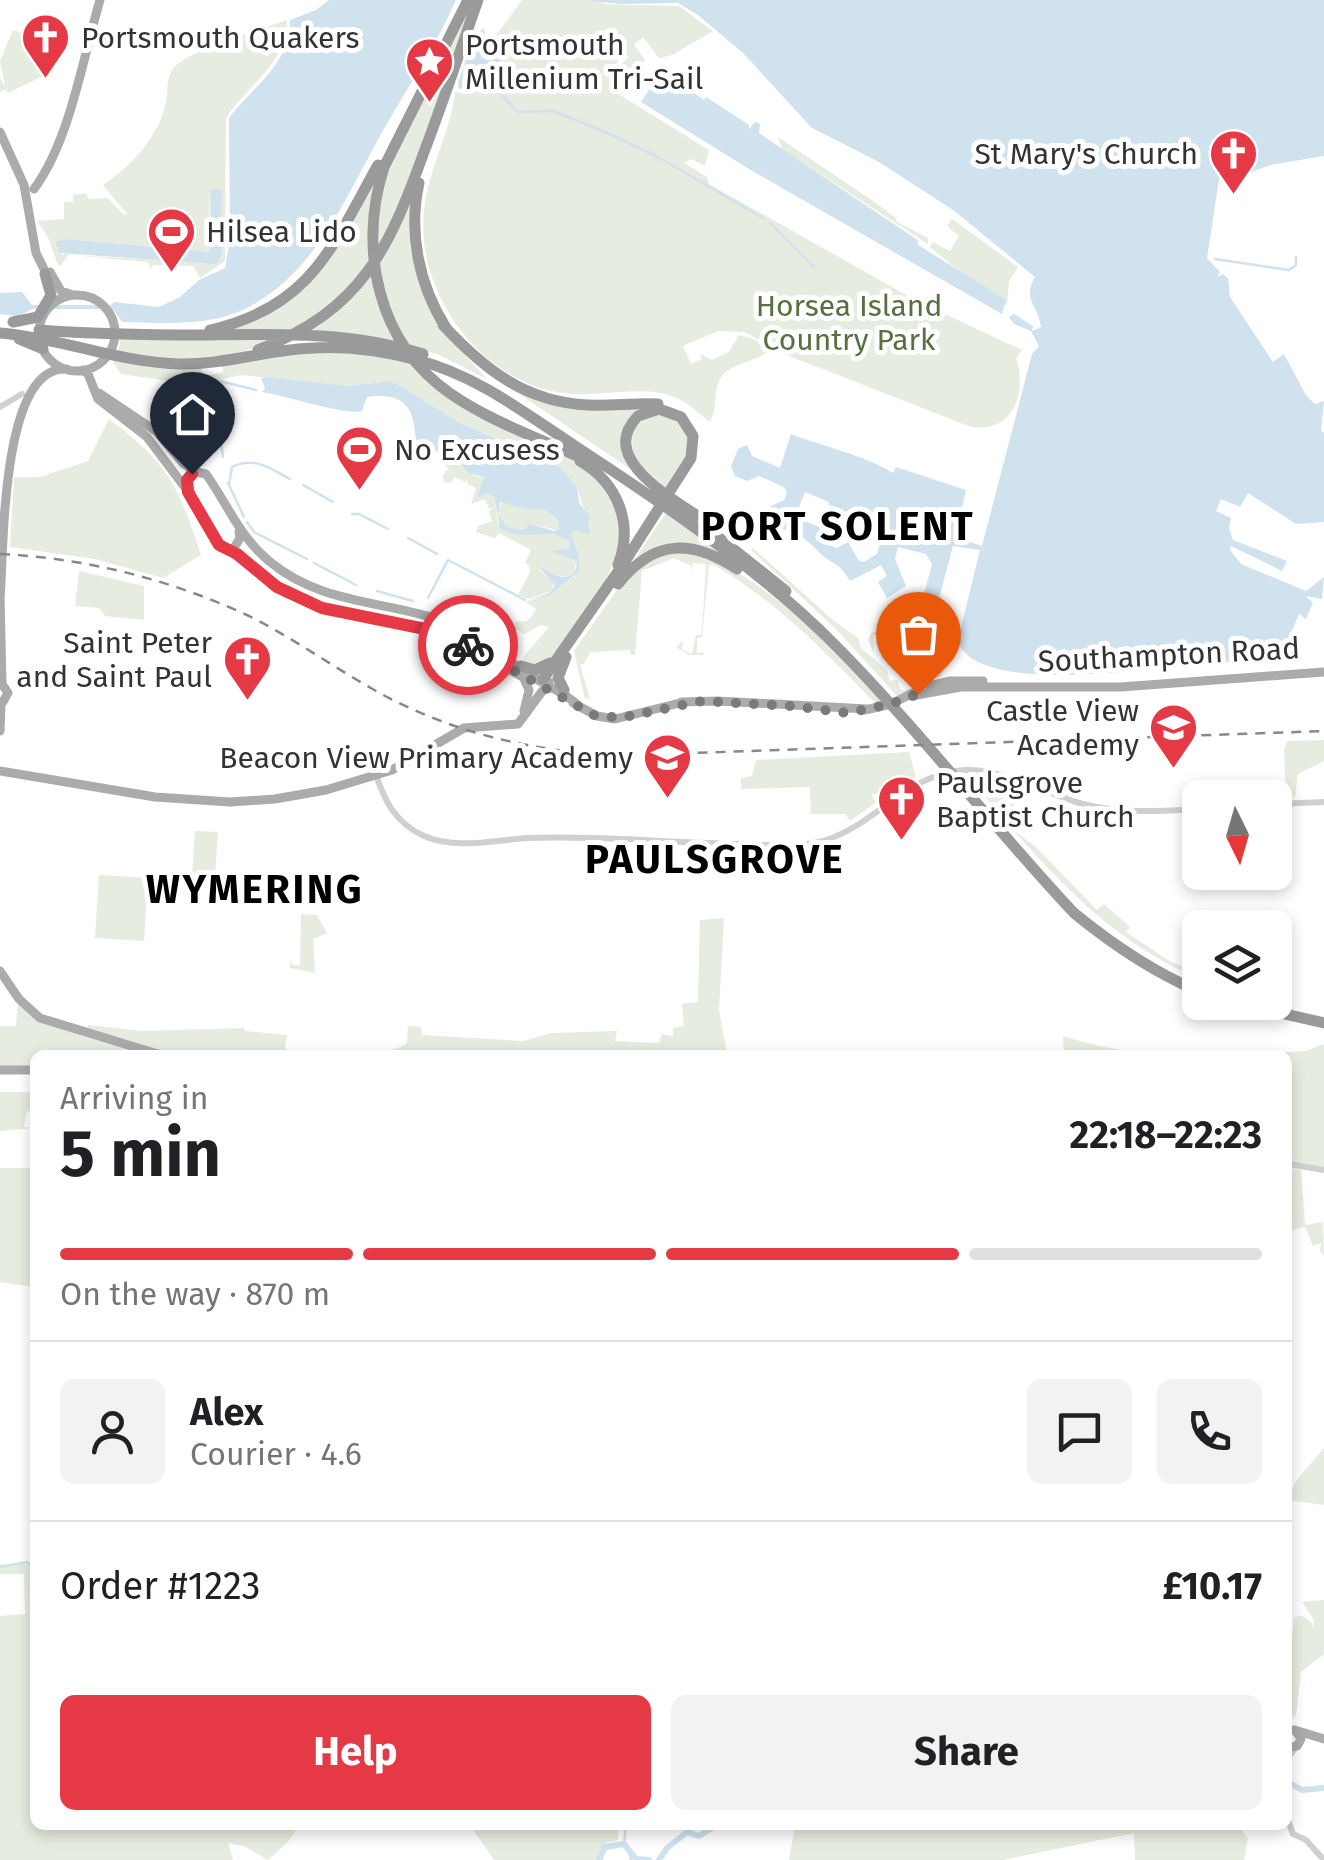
<!DOCTYPE html>
<html lang="en">
<head>
<meta charset="utf-8">
<style>
	:root { --surface:#fff; --page:#f2f2f2; --text:#202124; --muted:#757577; --line:#e0e0e0; --accent:#e63946 }
	body { margin:0; font-family:"Fira Sans",sans-serif; background:var(--page); color:var(--text); height:100vh; display:flex; flex-direction:column; font-size:38px; white-space:nowrap }
	* { box-sizing:border-box; margin:0 }
	p { font-size:32px; color:var(--muted) }
	.icon { flex:none; width:55px; height:55px; fill:none; stroke:currentColor; stroke-width:2; stroke-linecap:round; stroke-linejoin:round }
	.map { position:relative; flex:1; overflow:hidden }
	.panel { position:absolute; left:30px; top:1050px; width:1262px; height:780px; display:flex; flex-direction:column; background:var(--surface); border-radius:15px; box-shadow:0 5px 15px #0003 }
	.panel>* { flex:none }
	.needle { width:65px; rotate:175deg }
	.fabs { position:absolute; left:1182px; top:780px; display:grid; gap:20px }
	.fabs a { display:grid; place-items:center; width:110px; height:110px; border-radius:15px; background:var(--surface); box-shadow:0 5px 15px #0003; font-size:50px }
	.pin { position:absolute; display:grid; place-items:center; width:85px; height:85px; color:#fff; margin:-102px -42px; border-radius:50% 50% 50% 0; rotate:-45deg; box-shadow:0 0 10px #0007 }
	.pin .icon { rotate:45deg }
	.courier { position:absolute; display:grid; place-items:center; width:100px; height:100px; margin:-50px; border:8px solid #e63946; border-radius:50%; background:#fff; color:#222; box-shadow:0 2px 12px #0007 }
	.overview em { font-style:normal; font-weight:700 }
	.overview div { display:flex; flex-direction:column-reverse }
	.overview { display:flex; align-items:center; justify-content:space-between; height:170px; padding:0 30px }
	h1 { font-size:65px; font-weight:700; line-height:75px }
	.bar { display:grid; grid-template-columns:repeat(4,1fr); gap:15px 10px; align-content:center; height:120px; padding:0 30px }
	.bar i { height:12px; border-radius:8px; background:var(--line) }
	.bar .selected { background:var(--accent) }
	.bar p { grid-column:span 4 }
	.line { display:flex; align-items:center; gap:25px; padding:0 30px; border-top:2px solid var(--line) }
	.line div { flex:1 }
	.round { display:grid; place-items:center; flex:none; width:105px; height:105px; border-radius:15px; background:var(--page) }
	.action { display:flex; gap:20px; margin-top:auto; padding:20px 30px }
	.action a { flex:1; height:115px; border-radius:15px; background:var(--accent); color:#fff; font-size:40px; font-weight:700; line-height:115px; text-align:center }
	.action a+a { background:var(--page); color:var(--text) }
	.map>svg:first-child { display:block }
	.green { fill:#e6ecdf }
	.water { fill:#cfe2ee; fill-rule:evenodd }
	.lines { fill:none; stroke-linecap:round; stroke-linejoin:round }
	.stream { stroke:#cfe2ee; stroke-width:2.5 }
	.river { stroke:#cfe2ee; stroke-width:6 }
	.minor { stroke:#d0d0d0; stroke-width:6 }
	.major { stroke:#ababab; stroke-width:9 }
	.highway { stroke:#9a9a9a; stroke-width:11 }
	.rail { stroke:#888; stroke-width:2.5; stroke-dasharray:10 8; stroke-linecap:butt }
	.done { stroke:#7a7a7a; stroke-width:10; stroke-dasharray:0 18 }
	.route { stroke:#e63946; stroke-width:12 }
	.labels { text-anchor:middle; dominant-baseline:central; stroke-width:10; stroke-linejoin:round; paint-order:stroke }
	.poi-label { font-size:30px; fill:#333; stroke:#fff; text-anchor:start }
	.park-label { font-size:30px; fill:#56703f; stroke:#fff }
	.street-label { font-size:30px; fill:#333; stroke:#fff }
	.district-label { font-size:40px; font-weight:bold; letter-spacing:2.5px; fill:#000; stroke:#fff }
</style>
</head>
<body>
<div class="map">
<svg width="1324" height="1860" viewBox="0 0 1324 1860">
	<rect width="100%" height="100%" fill="#fff"/>
	<path class="green" d="M522,0H605L603,4L679,6L713,31L672,55L659,58L643,37L634,45L645,60L628,74L620,65L629,57L614,40L618,51L615,92L709,150L705,166L691,159L684,163L707,177L709,184L917,301L1022,350L1016,358C1027,391 1015,433 971,427L787,355L745,332L718,331L683,346L691,364L702,359L700,354L712,360L729,352L739,335L756,340L767,352C755,363 727,363 719,381C713,393 718,406 710,422C700,414 690,405 679,399C647,384 607,396 573,394C486,389 415,296 424,211C428,169 451,132 455,92L465,94C487,79 508,72 505,42L495,37Z
		M467,11L470,13L383,247L374,246L387,170Z
		M287,20C287,64 247,85 226,118L225,261L200,278L193,266L154,265L150,269L148,262L71,255L213,263L209,192L210,252L67,239L61,255L69,253L61,266L58,265L48,237L37,221L64,219V202H73V195L86,193L89,199L108,198L124,215L127,214L103,185C130,167 156,140 165,107C168,96 166,78 172,70C184,51 263,29 287,20Z
		M28,21L54,33L41,77L8,93L6,89L0,92V78L5,86L0,61L13,30L23,33Z
		M778,137L873,201L895,217L897,222L928,238V244L782,149Z
		M377,175L371,266L352,287L295,330L217,332L301,288Z
		M413,190L414,241L447,336L487,379L439,355L410,346L393,320L377,264Z
		M952,219L1018,267L1009,281L1007,305H1003L1006,300L953,266L930,247L933,242L950,251L959,236L947,226Z
		M372,272L400,343L356,334L306,331Z
		M284,336C228,363 178,363 118,353L121,337Z
		M342,350C360,352 396,352 411,359C431,368 452,400 476,413C509,429 566,451 592,474C659,532 588,609 550,660L543,664H524L523,657L549,627L541,625L524,634L512,627L516,621C529,623 530,620 536,609L526,602L550,595L576,575L579,555L571,534L575,530L588,528V522L577,488L561,469L462,424L397,384L389,381L350,386L241,375L217,380L168,381L121,374L113,362L114,358L200,367L204,376L223,372L222,365L278,354Z
		M488,373L527,394L653,406L625,427L642,477Z
		M652,412L684,423L691,446L669,490L633,459L632,429Z
		M109,419C169,464 178,485 201,555L163,578L95,559L10,547L14,477H40L88,461Z
		M423,442L460,461L474,476L484,477L477,494L487,493L494,497L498,524L503,525L497,511L502,502L528,510L544,509L560,524L557,530L531,524L553,535H562L570,543L569,549L563,552L576,563L573,574C559,580 551,573 539,565L540,570L554,583L551,591L528,599L518,595L530,572L529,566L525,563L531,550L499,533L495,538L476,532L478,526L492,521L489,511L494,508L489,509L485,499L471,504L476,488L467,483V479L465,482L455,477L450,483L444,482L443,475L449,468L445,466L446,457L422,444Z
		M666,513L752,576L706,549L636,557Z
		M753,548L834,621L858,638L861,648L887,670L890,681L897,680L901,691L914,688L913,683H922L930,675L925,656L933,653L932,647L916,649L913,657L919,661L904,663L907,650L917,647L915,640C901,644 897,638 888,631L873,635L874,653L868,640L871,633C907,623 948,626 941,676L897,696L835,628L751,550Z
		M683,551C697,556 714,560 727,567C788,599 836,654 882,702L876,704C823,650 778,602 712,564L709,565L702,637L697,638V653L703,652L704,655H689L676,647L683,641L682,650L692,654L696,635H701L703,617L699,616L703,615L706,564L693,563L691,584L692,566L674,558L642,571L635,655H631L630,650L590,652L584,664L580,665L590,698L585,699L574,651L624,580L651,558Z
		M79,571L144,586V620L105,616L99,608L75,606Z
		M1324,740V761L1298,774L1295,797L1286,798L1284,749L1287,741Z
		M909,752L916,777L895,790L889,785H882L883,794H872L875,803L850,821L845,814H811L810,787L741,789V778L752,776L756,760Z
		M975,774L1021,784L1011,814V827L967,775Z
		M195,831L218,832L214,888L191,887Z
		M1014,831L1035,846L1097,910L1104,904L1130,927L1126,932L1171,962L1200,973V979C1123,947 1069,893 1014,831Z
		M692,848L733,849L735,871L692,872L689,870V851Z
		M99,875L148,878L144,941L95,938Z
		M301,914L317,915L327,933L313,939L315,973L290,968V961L293,965H300Z
		M724,918L719,1010L727,1054L777,1055H336C360,1052 386,1057 407,1043L408,1026L421,1027L422,1035L523,1041L552,1033L617,1031L615,1041L659,1043L662,1034L673,1036V1028L684,1026L682,1004L698,1002L700,920Z
		M18,1002L41,1021L156,1055H35V1068L0,1067V1026H16Z
		M88,1025L142,1031L244,1028L245,1031L287,1035L285,1048L293,1055H170L88,1031Z
		M1063,1036C1140,1062 1226,1055 1306,1051L1324,1044V1168L1288,1162V1055H1064Z
		M0,1092H31L34,1096L30,1101L35,1105V1112L27,1111L24,1127L32,1128L35,1113V1128L0,1131Z
		M0,1168H35V1287L0,1282Z
		M1288,1168L1301,1170L1305,1225L1323,1222L1324,1256L1320,1251L1321,1243L1313,1246L1305,1227L1288,1231Z
		M1324,1448V1505L1288,1500L1296,1481Z
		M0,1564H35V1825H299L288,1842L268,1860L244,1846L228,1843L233,1860H0V1616L25,1614L24,1574H0Z
		M1324,1600V1654L1301,1672L1296,1715L1288,1724V1675L1294,1618L1301,1615L1311,1622L1313,1628L1314,1620L1302,1602Z
		M470,1825H618V1840L605,1843L597,1860H494Z
		M795,1825H1244L1239,1827L1248,1838L1244,1860H1135L1134,1833L1003,1860H789Z"/>
	<path class="water" d="M329,0H456C435,47 406,90 381,134C345,199 316,271 249,307C211,327 164,323 122,322L113,309H32L19,316L0,314V293L22,292L32,305H111L114,302L159,307L180,297L199,280L225,268L230,240L229,118C252,87 291,64 290,20L316,10Z
		M586,0H1324V156L1270,165L1244,175L1220,173L1207,258L1220,272L1217,277L1223,274L1228,278L1230,297L1273,362L1284,354L1306,395L1315,404L1324,401L1321,430L1324,433V522L1296,524L1248,493L1240,507L1221,499L1216,511L1231,518L1229,528L1233,540L1287,561L1282,571L1231,546L1230,550L1241,564L1306,591L1324,577L1322,599L1306,596L1313,603L1306,619L1299,614L1289,638L1286,657L1276,658L1274,662C1264,663 1253,665 1243,664C1235,664 1228,661 1220,662C1174,665 973,700 958,640L980,550L953,546L938,602L923,598L932,564L926,554L898,547L895,559L906,586L887,598L878,582L887,576L881,565L850,581C837,559 832,566 819,552C805,538 802,536 783,529L778,519L759,527L753,514L784,500L787,493L784,487L759,476L747,481L735,476L731,466L738,449L747,445L752,456L780,468L791,434C825,447 864,455 893,473L896,467L966,490L955,537L982,546L1032,354L1039,346L1031,331L1014,324L1009,317L1014,314L1033,326L1032,331L1041,327C1038,304 1022,301 1035,277L953,210L879,162L812,128L743,53L698,15L678,3L619,4ZM805,492L829,502V505L881,526L887,536L881,540L877,554L864,562L859,561L848,542L837,548L827,544L819,527L795,517Z
		M484,28L485,35L506,44C507,68 482,87 459,89L458,83L473,38Z
		M662,70L704,100L706,97L749,125V129L755,122L760,124L759,133L772,142L919,241L917,244C945,263 976,279 1006,300L1002,314L754,172L641,102Z
		M211,189H220L223,192C215,216 232,245 216,264L59,253L56,242L67,239L210,252Z
		M265,377L350,386L389,381L397,384L462,424L561,468L577,488L579,503L591,517L588,522L590,534L575,530L571,534L579,555V572L550,595L526,601L549,593L555,585L537,565C550,571 559,582 573,574L577,565L574,560L550,551L569,549L570,543C551,523 523,545 500,528L494,497L487,493L480,497L477,495L484,477L468,473L460,461L416,441C414,405 403,392 367,397L362,411C348,416 283,395 262,392L265,388L261,378ZM500,502L528,510L544,509L558,521L559,529L554,531L531,524L523,530L507,527L498,515Z"/>
	<g class="lines">
		<path class="stream" d="M485,78L495,88
			M499,92L518,112L553,111L603,131
			M605,132L660,158L764,219
			M770,223L814,267
			M1215,259L1289,270L1296,265V257
			M169,381H220
			M216,389L220,381L256,390
			M215,397L223,457
			M228,483L244,517
			M229,485L232,467C254,456 270,468 290,479
			M303,485L333,502
			M352,514H359L388,529
			M247,522L254,532L307,559
			M408,538L437,554
			M314,563L356,585
			M377,591L413,601
			M428,598L448,560L525,600
			M0,1567L27,1562L35,1569
			M624,1844L626,1825
			M628,1848L631,1860"/>
		<path class="river" d="M1288,1782L1302,1790L1324,1788
			M599,1860L605,1847L624,1844L636,1859L649,1860
			M659,1860L667,1848L687,1832L699,1836L717,1825"/>
		<path class="minor" d="M0,407L22,394
			M375,772C384,800 395,823 424,836C456,850 494,840 528,838C599,835 670,843 740,844C768,845 797,848 823,841C875,826 906,774 964,770C1007,768 1046,795 1087,805C1125,814 1162,811 1200,809
			M1275,804L1324,802
			M1288,1164L1324,1170
			M1288,1758L1296,1747
			M1288,1820L1293,1834L1306,1840L1324,1860"/>
		<path class="major" d="M0,132L24,185L36,253L49,279
			M34,189C70,141 83,57 100,0
			M50,272L61,291L73,295
			M39 333a38 38 0 1 1 76 0a38 38 0 1 1-76 0Z
			M83,370L88,374L98,399L147,437L187,490
			M99,393L157,432L183,463L196,472
			M239,532L240,538L234,548L229,549C213,544 184,493 189,477L196,472L206,474C228,505 239,536 269,561C322,606 388,600 450,623C477,632 498,651 520,669C537,682 560,689 578,705
			M229,549L277,587L300,599L322,608L447,635L528,680
			M0,599C4,553 0,364 67,369
			M929,686L949,681H983
			M911,696L961,687H1121L1324,672
			M681,702L718,701L867,709
			M573,703L597,716L615,719L684,702
			M865,710L891,704L915,692
			M524,711L529,690L524,679
			M0,731L1,705L8,693L2,684L0,596
			M0,771L155,797L230,802L275,799L326,790L392,770L464,728L518,724L549,682
			M0,971L19,999L40,1018L161,1055
			M0,1070H35
			M1288,1730H1295L1301,1739L1297,1746L1288,1747
			M1298,1731L1324,1739"/>
		<path class="highway" d="M468,0L384,167C358,249 377,343 451,394C493,423 543,439 589,462
			M419,183C408,233 419,285 446,328
			M13,322L38,317L51,295L45,274
			M443,325C484,369 525,402 588,405C611,406 634,403 658,404
			M39,330C93,334 147,335 201,335C277,334 350,331 423,354
			M210,330C311,307 332,247 378,165
			M0,333C60,338 118,362 178,364C219,365 257,353 298,349C338,345 378,349 417,360C476,375 525,413 575,446C667,506 761,570 838,648C921,732 993,827 1074,913C1113,945 1153,972 1200,992
			M19,339L43,349
			M258,350C362,310 389,249 424,152C443,102 460,51 478,0
			M580,461C618,483 634,524 618,565
			M707,528L786,591
			M618,584C654,539 691,539 737,569
			M521,666L535,670L550,663
			M543,679L622,566L691,458L693,436L681,417L659,409L638,416C593,462 684,504 715,528
			M564,690L558,678L566,657
			M1232,1002L1324,1023"/>
		<path class="rail" d="M0,554C86,558 172,580 249,616C297,640 340,672 387,697C464,737 549,755 636,755L1324,731"/>
	</g>
	<g class="lines">
		<path class="done" d="M468,645L594,715L620,718L702,701L792,706L848,713L891,704L918,694"/>
		<path class="route" d="M192,474L187,480L188,492L219,545L237,554L277,587L322,608L430,630L468,645"/>
	</g>
	<defs>
		<symbol id="church-pin" viewBox="-11 -11 22 30"><path d="M0 17L-7.5 6A9.5 9.5 0 1 1 7.5 6Z" fill="#e63946" stroke="#fff"/><path d="M-1.2-6h2.4v3.5h3.3v2.4h-3.3V6h-2.4V-.1h-3.3v-2.4h3.3Z" fill="#fff"/></symbol>
		<symbol id="sight-pin" viewBox="-11 -11 22 30"><path d="M0 17L-7.5 6A9.5 9.5 0 1 1 7.5 6Z" fill="#e63946" stroke="#fff"/><path d="M0-6L1.8-2.2L6-1.7L2.9 1.2L3.7 5.4L0 3.3L-3.7 5.4L-2.9 1.2L-6-1.7L-1.8-2.2Z" fill="#fff"/></symbol>
		<symbol id="stadium-pin" viewBox="-11 -11 22 30"><path d="M0 17L-7.5 6A9.5 9.5 0 1 1 7.5 6Z" fill="#e63946" stroke="#fff"/><path d="M0-5a6.5 5 0 1 0 0 10a6.5 5 0 1 0 0-10ZM-3.5-1.8h7v3.6h-7Z" fill="#fff"/></symbol>
		<symbol id="school-pin" viewBox="-11 -11 22 30"><path d="M0 17L-7.5 6A9.5 9.5 0 1 1 7.5 6Z" fill="#e63946" stroke="#fff"/><path d="M0-5L7-2L0 1L-7-2ZM-4 1L0 2.5L4 1V4Q0 6-4 4Z" fill="#fff"/></symbol>
	</defs>
	<g fill-rule="evenodd">
		<use href="#church-pin" x="18" y="10" width="55" height="75"/>
		<use href="#sight-pin" x="402" y="34" width="55" height="75"/>
		<use href="#church-pin" x="1206" y="126" width="55" height="75"/>
		<use href="#stadium-pin" x="144" y="204" width="55" height="75"/>
		<use href="#stadium-pin" x="332" y="422" width="55" height="75"/>
		<use href="#church-pin" x="220" y="632" width="55" height="75"/>
		<use href="#school-pin" x="1146" y="700" width="55" height="75"/>
		<use href="#school-pin" x="640" y="730" width="55" height="75"/>
		<use href="#church-pin" x="874" y="772" width="55" height="75"/>
	</g>
	<g class="labels">
		<g class="poi-label">
			<text x="81" y="38">Portsmouth Quakers</text>
			<text x="465" y="45">Portsmouth<tspan x="465" dy="34">Millenium Tri-Sail</tspan></text>
			<text x="1198" y="154" text-anchor="end">St Mary's Church</text>
			<text x="206" y="232">Hilsea Lido</text>
			<text x="394" y="450">No Excusess</text>
			<text x="212" y="643" text-anchor="end">Saint Peter<tspan x="212" dy="34">and Saint Paul</tspan></text>
			<text x="1139" y="711" text-anchor="end">Castle View<tspan x="1139" dy="34">Academy</tspan></text>
			<text x="633" y="758" text-anchor="end">Beacon View Primary Academy</text>
			<text x="936" y="783">Paulsgrove<tspan x="936" dy="34">Baptist Church</tspan></text>
		</g>
		<g class="park-label">
			<text x="849" y="306">Horsea Island<tspan x="849" dy="34">Country Park</tspan></text>
		</g>
		<g class="street-label">
			<text transform="translate(1169 655) rotate(-3)">Southampton Road</text>
		</g>
		<g class="district-label">
			<text x="838" y="527">PORT SOLENT</text>
			<text x="715" y="860">PAULSGROVE</text>
			<text x="255" y="890">WYMERING</text>
		</g>
	</g>
</svg>
<div class="fabs">
<a><svg class="needle" viewBox="-14 -14 28 28"><path d="M0-13l5 13h-10z" fill="#e53935"/><path d="M0 13l5-13h-10z" fill="#757577"/></svg></a>
<a><svg class="icon" aria-label="layers" viewBox="0 0 24 24"><path d="M12 4l9 5-9 5-9-5zM3 14l9 5 9-5"/></svg></a>
</div>
<div class="pin" style="left:918px;top:694px;background:#ea580c"><svg class="icon" aria-label="bag" viewBox="0 0 24 24"><path d="M5 8h14l-1 12H6zM9 8a3 3 0 0 1 6 0"/></svg></div>
<div class="pin" style="left:192px;top:474px;background:#1f2937"><svg class="icon" aria-label="home" viewBox="0 0 24 24"><path d="M3 11l9-7 9 7M6 9v11h12V9"/></svg></div>
<div class="courier" style="left:468px;top:645px"><svg class="icon" aria-label="bike" viewBox="0 0 24 24"><circle cx="6" cy="16" r="4"/><circle cx="18" cy="16" r="4"/><path d="M6 16l4-8h5l3 8M10 8l3 8H6M13 5h3"/></svg></div>
<section class="panel">
<div class="overview"><div><h1>5 min</h1><p>Arriving in</p></div><em>22:18–22:23</em></div>
<div class="bar"><i class="selected"></i><i class="selected"></i><i class="selected"></i><i></i><p>On the way · 870 m</p></div>
<div class="line" style="height:180px"><a class="round"><svg class="icon" aria-label="person" viewBox="0 0 24 24"><circle cx="12" cy="8" r="4"/><path d="M4 21q1-7 8-7t8 7"/></svg></a><div><b>Alex</b><p>Courier · 4.6</p></div><a class="round"><svg class="icon" aria-label="chat" viewBox="0 0 24 24"><path d="M4 5h16v11H9l-5 4z"/></svg></a><a class="round"><svg class="icon" aria-label="phone" viewBox="0 0 24 24"><path d="M5 4h4l2 5-3 2q2 4 5 5l2-3 5 2v4C11 20 4 13 5 4z"/></svg></a></div>
<div class="line" style="height:130px"><div>Order #1223</div><b>£10.17</b></div>
<div class="action"><a>Help</a><a>Share</a></div>
</section>
</div>
</body>
</html>
